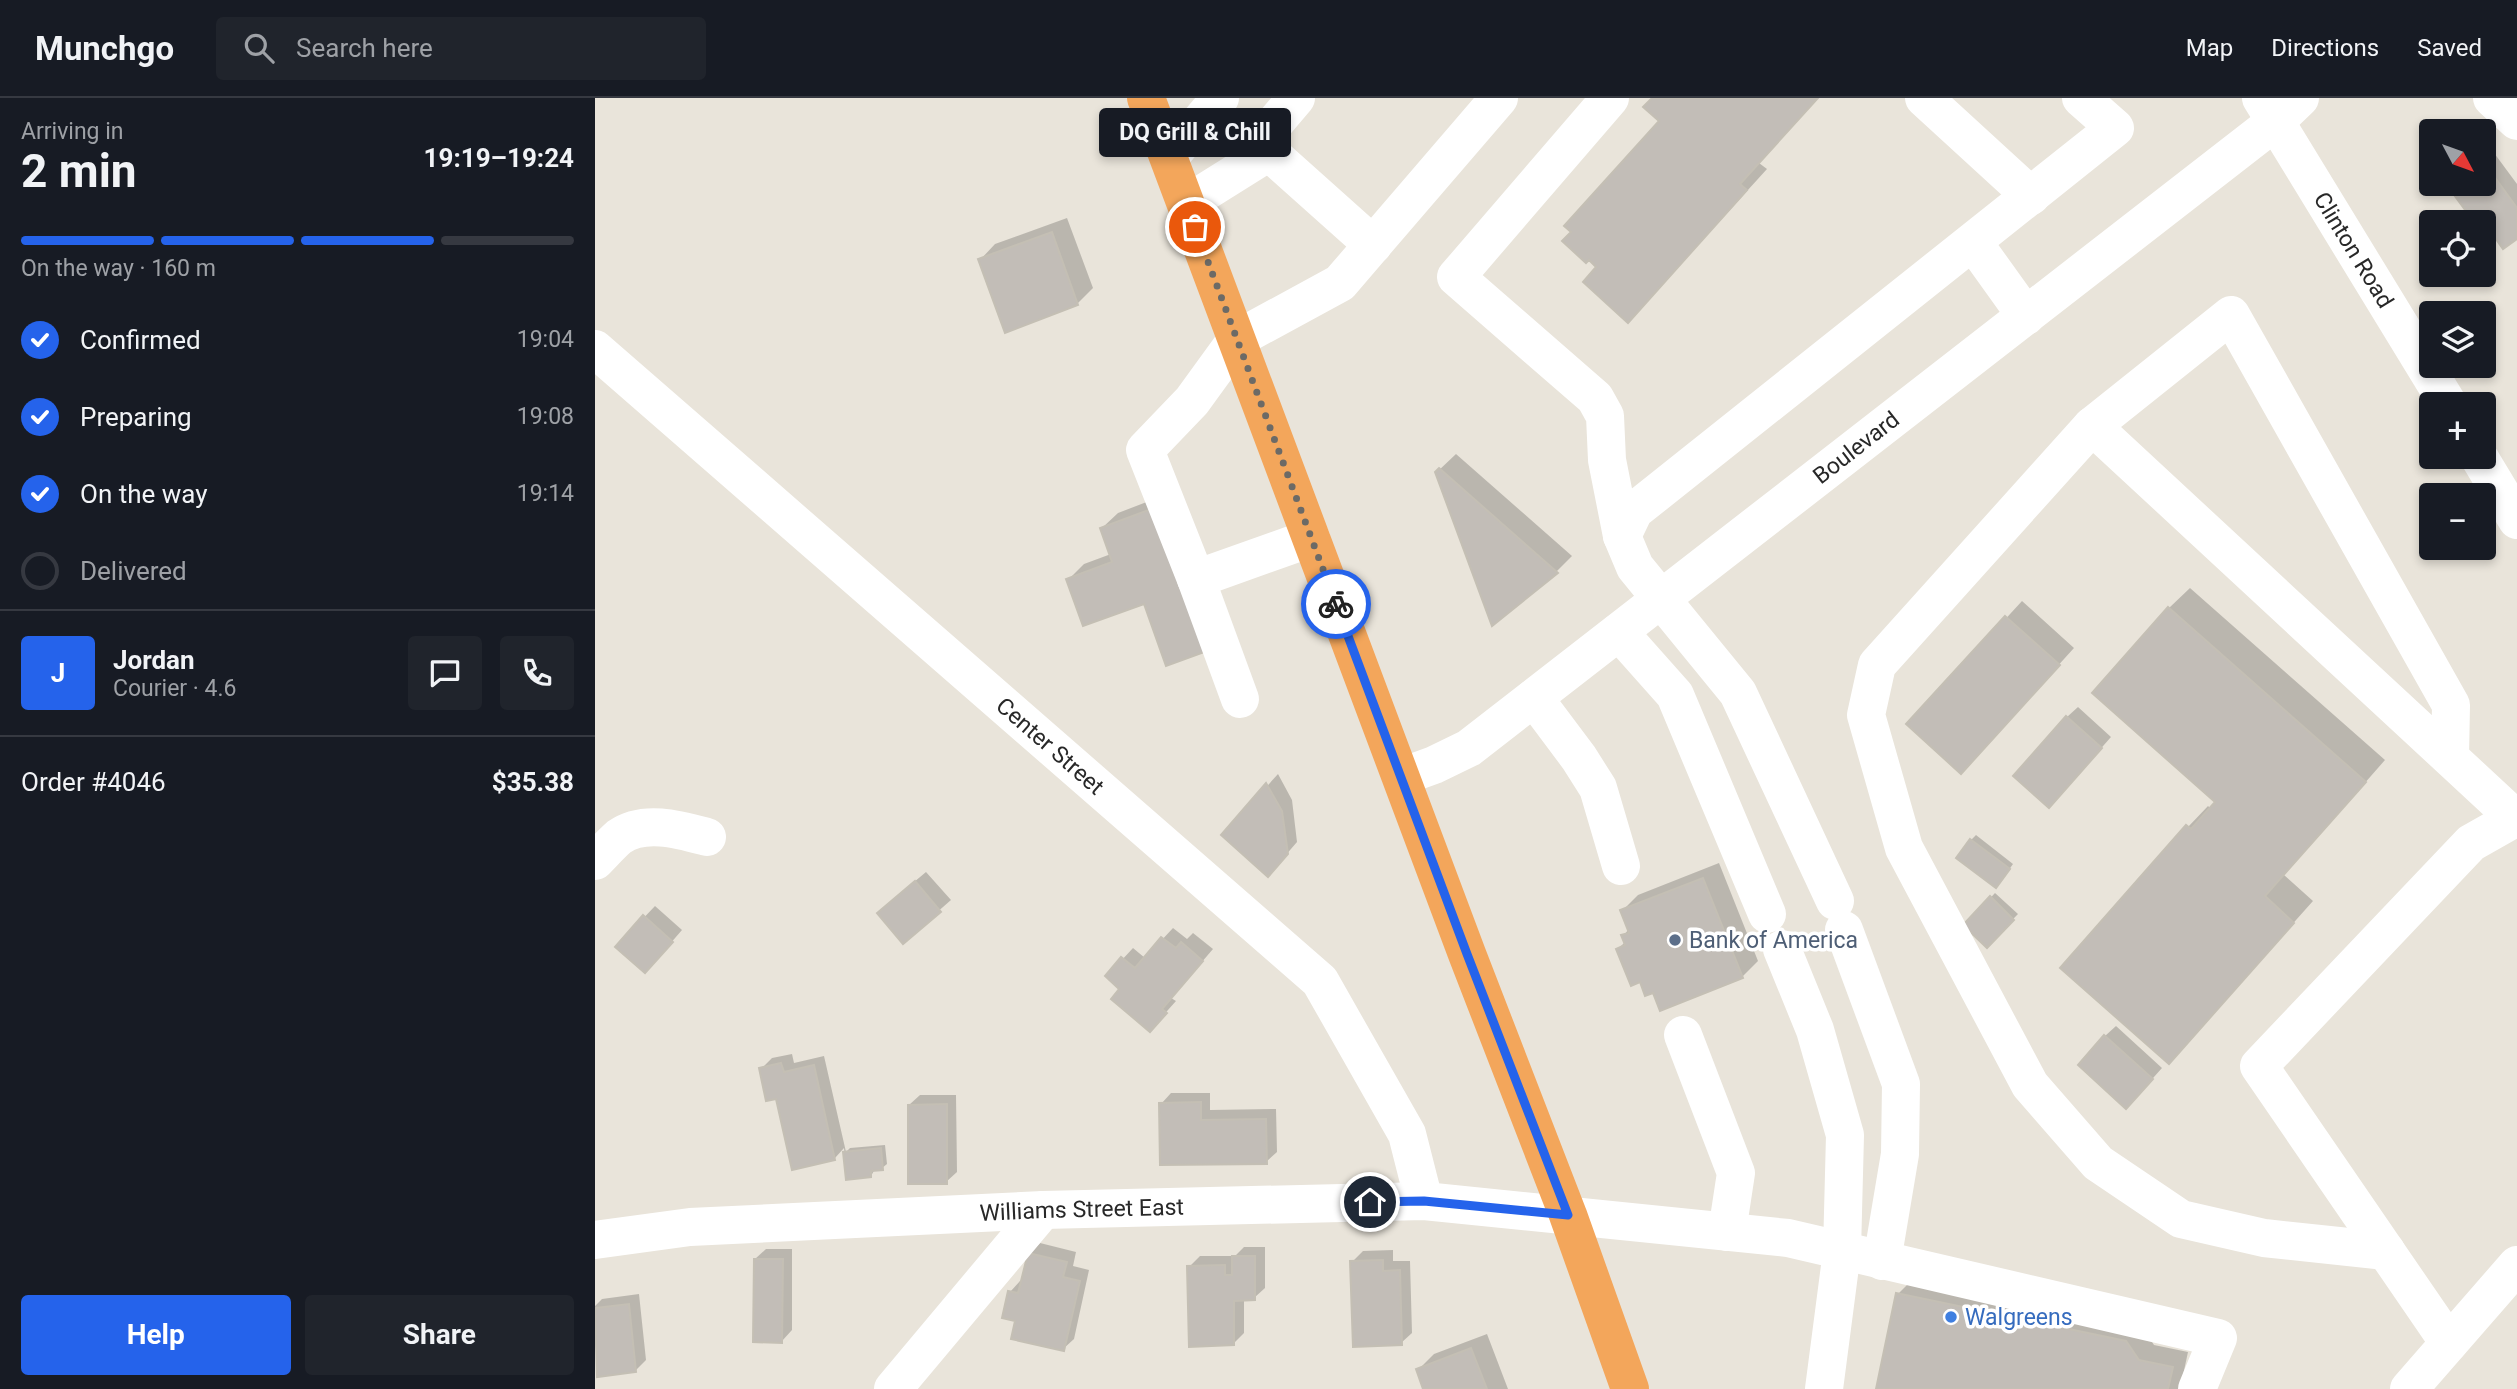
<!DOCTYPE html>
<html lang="en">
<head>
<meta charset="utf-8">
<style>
	:root { --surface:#171b24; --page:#20242c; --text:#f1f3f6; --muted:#9ea1a6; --line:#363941; --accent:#2563eb }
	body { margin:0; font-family:Roboto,sans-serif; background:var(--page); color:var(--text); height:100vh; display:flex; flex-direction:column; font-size:26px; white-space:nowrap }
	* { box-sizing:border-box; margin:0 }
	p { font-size:23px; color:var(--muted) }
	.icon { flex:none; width:38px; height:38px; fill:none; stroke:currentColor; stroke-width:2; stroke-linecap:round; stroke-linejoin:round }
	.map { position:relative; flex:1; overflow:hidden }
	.details { display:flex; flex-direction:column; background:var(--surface); width:595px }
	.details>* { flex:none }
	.needle { width:46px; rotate:131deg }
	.fabs { position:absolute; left:1824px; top:21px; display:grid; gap:14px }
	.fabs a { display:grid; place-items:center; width:77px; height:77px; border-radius:7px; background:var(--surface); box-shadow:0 4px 10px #0003; font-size:35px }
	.pin { position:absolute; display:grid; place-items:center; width:60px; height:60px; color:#fff; margin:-30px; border:4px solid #fff; border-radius:50%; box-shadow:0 2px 7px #0007 }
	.courier { position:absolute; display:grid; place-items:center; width:70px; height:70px; margin:-35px; border:5px solid #2563eb; border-radius:50%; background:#fff; color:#222; box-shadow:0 2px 9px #0007 }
	.bubble { position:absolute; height:49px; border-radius:7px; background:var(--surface); box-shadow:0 4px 10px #0003; font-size:23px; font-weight:700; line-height:49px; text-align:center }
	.summary em { font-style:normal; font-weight:700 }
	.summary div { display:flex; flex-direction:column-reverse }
	.summary { display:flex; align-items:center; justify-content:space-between; height:119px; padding:0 21px }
	h1 { font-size:46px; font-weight:700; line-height:52px }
	.bar { display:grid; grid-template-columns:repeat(4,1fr); gap:10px 7px; align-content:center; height:84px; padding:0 21px }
	.bar i { height:9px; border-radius:5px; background:var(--line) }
	.bar .on { background:var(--accent) }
	.bar p { grid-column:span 4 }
	.line { display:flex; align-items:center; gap:18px; padding:0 21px; border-top:2px solid var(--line) }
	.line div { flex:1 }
	.round { display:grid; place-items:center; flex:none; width:74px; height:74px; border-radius:7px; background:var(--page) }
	ol { padding:0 21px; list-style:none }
	li { display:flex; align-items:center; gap:21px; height:77px }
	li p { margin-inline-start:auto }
	li .icon { padding:7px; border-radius:50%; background:var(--accent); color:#fff; stroke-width:4 }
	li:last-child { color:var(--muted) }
	li i { width:38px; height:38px; border:4px solid var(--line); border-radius:50% }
	.button { display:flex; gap:14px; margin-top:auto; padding:14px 21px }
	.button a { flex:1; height:80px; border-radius:7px; background:var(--accent); color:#fff; font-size:28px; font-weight:700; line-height:80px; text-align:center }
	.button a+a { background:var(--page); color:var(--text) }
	header { display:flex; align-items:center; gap:42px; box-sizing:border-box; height:98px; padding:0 35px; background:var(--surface); border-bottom:2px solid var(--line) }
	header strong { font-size:33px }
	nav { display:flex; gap:38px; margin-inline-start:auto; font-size:24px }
	.search { width:490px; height:63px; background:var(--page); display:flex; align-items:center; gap:18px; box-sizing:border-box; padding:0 24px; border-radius:7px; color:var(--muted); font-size:26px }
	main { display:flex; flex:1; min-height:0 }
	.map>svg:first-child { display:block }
	.shadow { fill:#0003 }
	.building { fill:#c2bdb7; stroke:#c4bfb4; stroke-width:2 }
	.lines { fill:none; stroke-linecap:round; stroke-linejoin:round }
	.minor { stroke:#fff; stroke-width:38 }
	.highway { stroke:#f3a65b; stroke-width:38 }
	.done { stroke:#6c6a66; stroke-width:7; stroke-dasharray:0 12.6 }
	.route { stroke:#2563eb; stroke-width:9 }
	.service-dot { fill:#5c6f8a; stroke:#fff; stroke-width:2.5 }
	.shop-dot { fill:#3f7fe0; stroke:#fff; stroke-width:2.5 }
	.labels { text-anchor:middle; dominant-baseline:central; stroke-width:7; stroke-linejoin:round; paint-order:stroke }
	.street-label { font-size:23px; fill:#282828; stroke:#fff }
	.service-label { font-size:23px; fill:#4e5e75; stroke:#fff; text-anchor:start }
	.shop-label { font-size:23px; fill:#366cbe; stroke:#fff; text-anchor:start }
</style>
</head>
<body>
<header>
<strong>Munchgo</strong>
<div class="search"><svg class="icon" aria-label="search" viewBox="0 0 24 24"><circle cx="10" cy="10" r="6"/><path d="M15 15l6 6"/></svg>Search here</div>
<nav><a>Map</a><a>Directions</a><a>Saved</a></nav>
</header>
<main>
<section class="details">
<div class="summary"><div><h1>2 min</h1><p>Arriving in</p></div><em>19:19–19:24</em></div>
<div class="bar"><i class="on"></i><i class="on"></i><i class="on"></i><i></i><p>On the way · 160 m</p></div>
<ol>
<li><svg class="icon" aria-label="check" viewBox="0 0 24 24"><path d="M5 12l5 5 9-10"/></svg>Confirmed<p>19:04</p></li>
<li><svg class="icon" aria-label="check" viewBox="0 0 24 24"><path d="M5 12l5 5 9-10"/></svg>Preparing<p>19:08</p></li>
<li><svg class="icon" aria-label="check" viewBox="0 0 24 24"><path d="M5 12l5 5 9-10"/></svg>On the way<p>19:14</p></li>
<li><i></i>Delivered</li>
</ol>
<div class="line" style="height:126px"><b class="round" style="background:var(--accent);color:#fff">J</b><div><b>Jordan</b><p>Courier · 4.6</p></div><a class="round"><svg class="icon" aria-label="chat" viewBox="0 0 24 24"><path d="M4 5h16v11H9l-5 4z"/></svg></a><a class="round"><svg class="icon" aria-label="phone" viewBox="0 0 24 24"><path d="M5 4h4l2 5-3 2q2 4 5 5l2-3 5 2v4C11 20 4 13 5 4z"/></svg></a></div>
<div class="line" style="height:91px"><div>Order #4046</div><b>$35.38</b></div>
<div class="button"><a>Help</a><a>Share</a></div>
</section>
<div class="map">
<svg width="1922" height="1291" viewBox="0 0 1922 1291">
	<rect width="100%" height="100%" fill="#e9e4da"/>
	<path class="shadow" d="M1059,0H1223L1164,65L1172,71L1053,202L1004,169L1066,23Z
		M1888,40L1922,86V139L1896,132L1889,136L1888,124H1881L1853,86H1888Z
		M472,120L498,190L482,206L385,162L400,146Z
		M861,356L977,458L961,474L842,374Z
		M575,395L550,504L473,482L489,466L516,456L507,430L523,415Z
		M1595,490L1790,662L1689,777L1718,803L1574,964L1593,729L1613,708L1616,711L1622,703L1574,510Z
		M1427,503L1479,550L1381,658L1314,626Z
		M1483,609L1516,639L1465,697L1472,619Z
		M683,676L697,702L702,744L683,766L628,737Z
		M1381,737L1418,766L1406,783L1376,742Z
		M1124,765L1163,863L1147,879L1059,892L1046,882L1023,851L1030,844L1028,838L1034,831L1027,813L1043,797Z
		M331,774L356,802L308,844L294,805Z
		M1400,795L1423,816L1392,848L1370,827Z
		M60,808L87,832L61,862L22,848Z
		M578,830L592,841L598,835L618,851L576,900L581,903L565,921L512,878L538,850L550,860Z
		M1521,928L1567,970L1542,998L1510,938Z
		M197,956L199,965L229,958L251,1054L255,1050L290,1047L292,1066L287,1070L280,1071L276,1078L252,1080L249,1050L240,1060L182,999L166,971L177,960Z
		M576,995H615V1012L681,1011L682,1054L671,1064L566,1006Z
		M325,997H361L362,1074L351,1084L314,1007Z
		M445,1145L481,1154L478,1168L494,1172L479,1241L468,1251L422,1222L415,1194L425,1183L428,1184L434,1156Z
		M649,1149H670V1190L659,1200L649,1201V1235L638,1246L594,1169L605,1158H640Z
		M171,1151H197V1232L187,1243L160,1161Z
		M798,1152V1163H815L817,1235L806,1245L757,1164L768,1153Z
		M1319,1180L1547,1228L1559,1247L1593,1254L1585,1291H1283L1303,1196Z
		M44,1196L51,1262L41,1272L4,1277L0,1244V1208L7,1201Z
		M892,1236L913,1291H830L823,1272L839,1256Z"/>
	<path class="building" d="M1057,0H1223L1145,86L1152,92L1033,225L988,184L1001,169L994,162L991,165L967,143L976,134L969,128L1064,23L1048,9Z
		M1888,63L1922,110V141L1908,151L1896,134L1889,139L1888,124H1879L1851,86H1888Z
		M457,134L483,207L410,235L383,161Z
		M844,370L963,475L897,528L840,374Z
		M559,410L615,552L571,568L549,506L488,528L471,481L517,464L505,430Z
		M1573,509L1771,684L1670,798L1699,825L1574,966L1465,870L1591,727L1596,731L1620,704L1497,595Z
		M1410,518L1465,567L1366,676L1311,626Z
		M1471,618L1507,650L1454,710L1418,678Z
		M671,685L687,713L693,756L673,779L626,737Z
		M1375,741L1415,771L1401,790L1361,760Z
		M1108,780L1148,880L1065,913L1058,895L1050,898L1045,884L1036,888L1021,851L1030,847L1026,837L1034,835L1025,812Z
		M320,783L346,814L308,846L282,815Z
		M1395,798L1419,822L1392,850L1368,827Z
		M48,817L78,844L50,875L20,849Z
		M566,839L581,850L586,844L608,863L567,911L572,915L555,934L516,901L524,891L510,878L526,859L540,870Z
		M1509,937L1558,981L1531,1011L1483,967Z
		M186,965L189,974L219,967L240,1062L197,1072L181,1001L171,1003L164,970Z
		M606,1004V1022L671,1021L672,1066L565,1067L564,1005Z
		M352,1006V1086H313V1007Z
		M286,1050L288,1072L276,1073V1079L251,1082L248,1054Z
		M433,1155L472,1164L468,1179L485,1183L469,1253L416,1241L420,1223L407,1220L413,1193L423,1195Z
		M637,1158H660V1202L639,1203V1247L594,1249L592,1168L630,1167V1177H637Z
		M159,1161H188L187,1245L158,1244Z
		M788,1162V1173L805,1172L807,1247L758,1249L755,1163Z
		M1301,1195L1531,1243L1544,1262L1578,1269L1573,1291H1281Z
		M34,1206L41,1274L2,1279L0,1210Z
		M876,1250L892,1291H828L821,1271Z"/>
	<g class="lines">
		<g class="minor">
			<path d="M701,0L673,33L674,54L778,147"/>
			<path d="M1015,0L861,179L1000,300L1010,318L1012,362L1027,438L1040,469L1143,595L1240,803"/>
			<path d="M1329,0L1436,98"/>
			<path id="s1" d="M1666,0L1853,306"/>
			<path d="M1897,0L1922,23"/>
			<path d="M574,60L625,0"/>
			<path d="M591,106L674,54"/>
			<path d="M1378,144L1431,218"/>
			<path id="s2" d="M0,251L725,883L812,1036L829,1103"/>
			<path d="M1497,328L1636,217L1856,607L1855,659"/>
			<path d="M1884,359L1922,422"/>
			<path d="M1027,438L1039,413L1520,30L1486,0"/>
			<path d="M716,440L601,481L550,352L597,303L642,241L745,185L904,0"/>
			<path d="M601,481L645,601"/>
			<path d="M1024,534L1080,597L1172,816"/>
			<path d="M939,600L984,660L1003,690L1026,768"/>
			<path id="s3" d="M806,679L839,667L874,650L1680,24L1705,0"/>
			<path d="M0,763C8,755 16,746 24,739C49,721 86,732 112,739"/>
			<path d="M1249,832L1306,986L1305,1056L1287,1163"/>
			<path d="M1187,851L1220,932L1250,1037L1247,1153L1229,1291"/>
			<path d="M1088,937L1141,1075L1132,1134"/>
			<path id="s4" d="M0,1142L95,1129L448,1112L829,1103L1193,1140L1623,1240L1602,1291"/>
			<path d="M1791,1153L1669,1140L1586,1121L1503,1065L1435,987L1309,750L1271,617L1282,567L1497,328L1920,720"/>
			<path d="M1854,1245L1664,968L1876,745L1922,719"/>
			<path d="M298,1291L448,1112"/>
			<path d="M1814,1291L1922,1167"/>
		</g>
		<path class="highway" d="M551,0L872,856L973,1117L1035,1291"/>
	</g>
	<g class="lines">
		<path class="done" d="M600,129L741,506"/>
		<path class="route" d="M741,506L872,856L973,1117L829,1103L775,1104"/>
	</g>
	<circle class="service-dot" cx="1080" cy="842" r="7"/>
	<circle class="shop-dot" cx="1356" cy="1219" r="7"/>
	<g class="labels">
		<g class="street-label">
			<text stroke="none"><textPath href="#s1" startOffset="178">Clinton Road</textPath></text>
			<text stroke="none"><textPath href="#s3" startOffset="564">Boulevard</textPath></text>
			<text stroke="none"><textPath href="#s2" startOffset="604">Center Street</textPath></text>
			<text stroke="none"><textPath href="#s4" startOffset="488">Williams Street East</textPath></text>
		</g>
		<g class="service-label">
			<text x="1094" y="842">Bank of America</text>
		</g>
		<g class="shop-label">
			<text x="1370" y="1219">Walgreens</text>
		</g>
	</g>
</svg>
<div class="fabs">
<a><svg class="needle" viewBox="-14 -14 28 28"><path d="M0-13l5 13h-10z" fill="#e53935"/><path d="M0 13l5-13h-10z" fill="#9ea1a6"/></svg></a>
<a><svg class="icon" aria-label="locate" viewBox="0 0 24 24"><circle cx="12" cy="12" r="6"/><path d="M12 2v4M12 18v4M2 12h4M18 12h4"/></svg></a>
<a><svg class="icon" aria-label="layers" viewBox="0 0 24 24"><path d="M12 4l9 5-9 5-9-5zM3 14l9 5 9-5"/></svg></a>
<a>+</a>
<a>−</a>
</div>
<div class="pin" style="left:600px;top:129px;background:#ea580c"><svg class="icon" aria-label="bag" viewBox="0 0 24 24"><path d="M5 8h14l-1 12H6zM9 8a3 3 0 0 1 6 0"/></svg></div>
<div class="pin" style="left:775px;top:1104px;background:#1f2937"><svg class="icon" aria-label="home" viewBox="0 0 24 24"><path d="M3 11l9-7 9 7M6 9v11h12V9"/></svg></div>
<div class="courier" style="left:741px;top:506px"><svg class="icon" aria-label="bike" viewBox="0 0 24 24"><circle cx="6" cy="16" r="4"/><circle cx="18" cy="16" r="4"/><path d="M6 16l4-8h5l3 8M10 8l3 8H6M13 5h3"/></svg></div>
<div class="bubble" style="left:504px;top:10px;width:192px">DQ Grill &amp; Chill</div>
</div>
</main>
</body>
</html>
